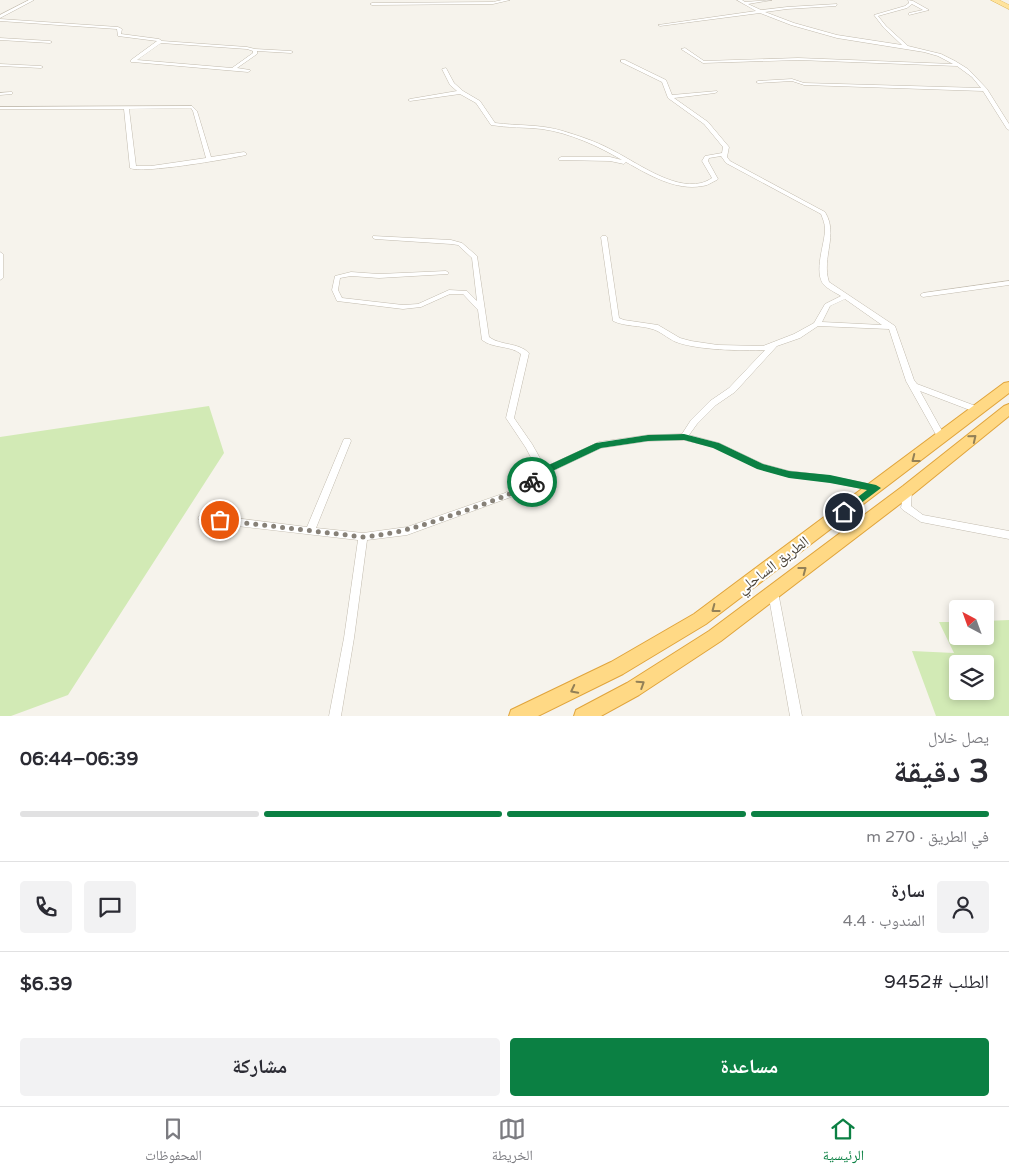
<!DOCTYPE html>
<html lang="ar">
<head>
<meta charset="utf-8">
<style>
	:root { --surface:#fff; --page:#f2f2f3; --text:#2b2b33; --muted:#7c7c81; --line:#e1e1e2; --accent:#0b8043 }
	body { margin:0; font-family:"Varela Round","Noto Naskh Arabic",sans-serif; background:var(--page); color:var(--text); direction:rtl; height:100vh; display:flex; flex-direction:column; font-size:19px; white-space:nowrap }
	* { box-sizing:border-box; margin:0 }
	p { font-size:16px; color:var(--muted) }
	.icon { flex:none; width:28px; height:28px; fill:none; stroke:currentColor; stroke-width:2; stroke-linecap:round; stroke-linejoin:round }
	.map { position:relative; height:716px; overflow:hidden; direction:ltr }
	.details { display:flex; flex-direction:column; background:var(--surface); flex:1 }
	.details>* { flex:none }
	.needle { width:32px; rotate:319deg }
	.fabs { position:absolute; left:949px; top:600px; display:grid; gap:10px }
	.fabs a { display:grid; place-items:center; width:45px; height:45px; border-radius:5px; background:var(--surface); box-shadow:0 2px 8px #0003; font-size:25px }
	.pin { position:absolute; display:grid; place-items:center; width:42px; height:42px; color:#fff; margin:-21px; border:2px solid #fff; border-radius:50%; box-shadow:0 1px 5px #0007 }
	.courier { position:absolute; display:grid; place-items:center; width:50px; height:50px; margin:-25px; border:4px solid #0b8043; border-radius:50%; background:#fff; color:#222; box-shadow:0 1px 6px #0007 }
	.summary em { font-style:normal; font-weight:800 }
	.summary div { display:flex; flex-direction:column-reverse }
	.summary { display:flex; align-items:center; justify-content:space-between; height:85px; padding:0 20px }
	h1 { font-size:32px; font-weight:800; line-height:38px }
	.bar { display:grid; grid-template-columns:repeat(4,1fr); gap:8px 5px; align-content:center; height:60px; padding:0 20px }
	.bar i { height:6px; border-radius:4px; background:var(--line) }
	.bar .current { background:var(--accent) }
	.bar p { grid-column:span 4 }
	.line { display:flex; align-items:center; gap:12px; padding:0 20px; border-top:1px solid var(--line) }
	.line div { flex:1 }
	.round { display:grid; place-items:center; flex:none; width:52px; height:52px; border-radius:5px; background:var(--page) }
	.action { display:flex; gap:10px; margin-top:auto; padding:10px 20px }
	.action a { flex:1; height:58px; border-radius:5px; background:var(--accent); color:#fff; font-size:20px; font-weight:800; line-height:58px; text-align:center }
	.action a+a { background:var(--page); color:var(--text) }
	.dock { display:flex; justify-content:space-around; align-items:center; height:70px; border-top:1px solid var(--line); background:var(--surface); font-size:14px; color:var(--muted) }
	.dock a { display:grid; justify-items:center; gap:2px }
	.dock .current { color:var(--accent) }
	.map>svg:first-child { display:block }
	.green { fill:#d2eab5; fill-rule:evenodd }
	.lines { fill:none; stroke-linecap:round; stroke-linejoin:round }
	.minor-casing { stroke:#c2bbae; stroke-width:1 }
	.tertiary-casing { stroke:#c2bbae; stroke-width:1 }
	.primary-casing { stroke:#e6c16a; stroke-width:1 }
	.trunk-casing { stroke:#e0a43c; stroke-width:2 }
	.minor { fill:#fff; fill-rule:evenodd }
	.tertiary { fill:#fff; fill-rule:evenodd }
	.primary { fill:#ffe39c; fill-rule:evenodd }
	.trunk { fill:#ffd985; fill-rule:evenodd }
	.oneway { stroke:#938057 }
	.route { fill:#0b8043 }
	.done { stroke:#878178; stroke-width:5; stroke-dasharray:0 9 }
	.labels { text-anchor:middle; dominant-baseline:central; stroke-width:4; stroke-linejoin:round; paint-order:stroke }
	.near-street-label { font-size:15px; fill:#4b4439; stroke:#fff }
</style>
</head>
<body>
<div class="map">
<svg width="1009" height="716" viewBox="0 0 1009 716">
	<rect width="100%" height="100%" fill="#f6f3ec"/>
	<path class="green" d="M209,406L224,453L68,695L11,716H0V437Z
		M1009,620V716H936L912,651L954,653L939,622H957L958,636H985V621ZM958,664H985V691H958Z"/>
	<g class="lines">
		<defs>
			<path id="minor" d="M502,0H510L493,4L372,5L370,4L372,3L493,2Z
				M737,0H742L745,2L772,0L748,4L761,10L787,7L837,4L836,6L787,9L765,12L794,23L837,35L902,45L884,28L874,15L905,6L909,3L908,0L913,1L929,10L909,15V13L923,10L912,4L907,8L878,16L886,26L908,46L941,54L955,61L968,69L987,89L1009,124V130L1007,129L983,91L804,85L792,81L758,83L756,82L758,81L792,79L804,83L981,88L972,77L957,66L798,60L703,63L681,49L685,48L704,61L798,58L953,64L938,56L924,52L837,38L791,25L760,13L660,26L658,25L756,11Z
				M0,19L118,27L122,29L121,34L159,39L162,41L247,47L255,49L291,51L293,52L291,53L257,51V54L237,68L250,70V71L248,72L133,62H131V60L157,41L118,36L117,29L0,21ZM161,43L247,49L253,51V53L232,68L137,60Z
				M0,38L50,41L52,42L50,43L0,40Z
				M621,60H625L666,80L672,95L717,91V92L715,93L674,98L708,122L729,147L727,157L730,161L825,212C839,235 821,257 829,282L895,326L914,380L917,384L981,408L982,410L981,412H975L920,391L946,438L945,440H939L906,381L889,329L818,326L800,338L777,346L735,392L716,405L697,424L689,435L719,443L763,464L789,471L830,476L874,485L877,486L878,488L877,490L874,491L830,482L789,477L757,468L714,447L684,440L648,441L601,448L546,474L538,482L511,497L407,535L367,540L354,638L341,716H329L344,638L358,540L203,522L200,521L198,518L200,515L203,514L307,527L343,441L344,439H350L351,441L316,528L363,533L407,527L505,493L532,478L538,471L526,448L506,418L521,354C510,345 494,349 482,340L478,310L463,294H450L421,307L403,309L337,301L332,290L335,276L351,272L379,274L446,271L449,273L448,274L379,278L351,276L340,278L338,290L342,298L403,305L418,304L449,290L467,291L477,301L472,258L458,245L451,244L375,239L373,238V236L451,240L462,243L477,256L489,337C501,346 518,342 529,353L514,418L532,444L545,467L599,442L648,435L682,434L691,420L710,401L729,388L765,350C741,351 697,350 676,342C667,338 660,331 652,329C639,325 626,327 613,321L601,237L602,236H606L607,237L619,318L624,320L658,325L680,338L691,341L718,345L763,346L794,334L814,323L825,304L841,296C836,293 828,289 824,285C813,272 825,244 825,229C825,224 823,219 821,214L726,163L721,156L709,158L708,161L718,179L717,180C712,182 707,186 702,186C676,191 649,175 626,162L624,164L610,161L559,160L558,159L561,157H610L622,160C598,146 570,133 542,129C525,127 508,128 491,125L476,103L460,94L410,101L408,100L410,99L457,91L450,85L442,69L446,68L454,83L463,91L480,101L495,123C518,126 540,124 563,131C579,136 595,141 610,149C635,161 672,190 701,183C705,182 709,180 712,178L702,161L705,156L722,153L723,147L704,124L668,98L662,82L621,62ZM845,299L882,325L822,322L830,306Z
				M0,64L41,66L43,67L41,68L0,66Z
				M10,92H12V94L0,95V93Z
				M192,106L197,111L211,157L244,152L246,153V155C228,159 142,174 130,168L124,109H0V107ZM191,108L193,111L206,158L151,166H136L129,109Z
				M0,252L3,254V278L0,280Z
				M1009,281V285L923,297L920,295L923,293Z
				M908,487L911,488L912,490L911,506L923,515L1009,531V539L921,522L903,510L901,508L904,490L905,488Z
				M773,588L777,589L778,592L802,716H790L768,592L769,589Z"/>
			<path id="tertiary" d="M29,0H34L0,18V15Z"/>
			<path id="primary" d="M991,0H999L1009,5V9Z"/>
			<path id="trunk" d="M1009,382V393L706,624L623,674L538,716H509L511,710L611,662L694,614L1004,383Z
				M1009,404V416L913,494L721,641L639,695L601,716H574L576,710L627,683L709,631L903,486L1004,406Z"/>
		</defs>
		<use href="#minor" class="minor-casing"/>
		<use href="#tertiary" class="tertiary-casing"/>
		<use href="#primary" class="primary-casing"/>
		<use href="#trunk" class="trunk-casing"/>
		<use href="#minor" class="minor"/>
		<use href="#tertiary" class="tertiary"/>
		<use href="#primary" class="primary"/>
		<use href="#trunk" class="trunk"/>
	</g>
	<defs><path id="oneway-chevron" d="M-2-3.5L2.5 0L-2 3.5" fill="none" stroke-width="1.6" stroke-linecap="round" stroke-linejoin="round" transform="scale(1.25)"/></defs>
	<g class="oneway">
		<use href="#oneway-chevron" transform="translate(973 438) rotate(-39)"/>
		<use href="#oneway-chevron" transform="translate(915 459) rotate(142)"/>
		<use href="#oneway-chevron" transform="translate(803 570) rotate(-37)"/>
		<use href="#oneway-chevron" transform="translate(715 609) rotate(143)"/>
		<use href="#oneway-chevron" transform="translate(641 684) rotate(-33)"/>
		<use href="#oneway-chevron" transform="translate(574 690) rotate(153)"/>
	</g>
	<path class="route" d="M684,434L719,443L763,464L789,471L830,475L876,485L881,488L844,516L839,512L841,510L867,490L830,483L789,478L757,469L713,448L684,440L648,441L601,448L546,474L532,486L527,482L540,469L596,443L648,435Z"/>
	<g class="lines">
		<path class="done" d="M220,520L363,537C404,533 426,524 464,511C487,503 511,495 532,482"/>
	</g>
	<g class="labels">
		<g class="near-street-label">
			<text transform="translate(773 565) rotate(-37)">الطريق الساحلي</text>
		</g>
	</g>
</svg>
<div class="fabs">
<a><svg class="needle" viewBox="-14 -14 28 28"><path d="M0-13l5 13h-10z" fill="#e53935"/><path d="M0 13l5-13h-10z" fill="#7c7c81"/></svg></a>
<a><svg class="icon" aria-label="layers" viewBox="0 0 24 24"><path d="M12 4l9 5-9 5-9-5zM3 14l9 5 9-5"/></svg></a>
</div>
<div class="pin" style="left:220px;top:520px;background:#ea580c"><svg class="icon" aria-label="bag" viewBox="0 0 24 24"><path d="M5 8h14l-1 12H6zM9 8a3 3 0 0 1 6 0"/></svg></div>
<div class="pin" style="left:844px;top:512px;background:#1f2937"><svg class="icon" aria-label="home" viewBox="0 0 24 24"><path d="M3 11l9-7 9 7M6 9v11h12V9"/></svg></div>
<div class="courier" style="left:532px;top:482px"><svg class="icon" aria-label="bike" viewBox="0 0 24 24"><circle cx="6" cy="16" r="4"/><circle cx="18" cy="16" r="4"/><path d="M6 16l4-8h5l3 8M10 8l3 8H6M13 5h3"/></svg></div>
</div>
<section class="details">
<div class="summary"><div><h1>3 دقيقة</h1><p>يصل خلال</p></div><em>06:39–06:44</em></div>
<div class="bar"><i class="current"></i><i class="current"></i><i class="current"></i><i></i><p>في الطريق · 270 m</p></div>
<div class="line" style="height:90px"><a class="round"><svg class="icon" aria-label="person" viewBox="0 0 24 24"><circle cx="12" cy="8" r="4"/><path d="M4 21q1-7 8-7t8 7"/></svg></a><div><b>سارة</b><p>المندوب · 4.4</p></div><a class="round"><svg class="icon" aria-label="chat" viewBox="0 0 24 24"><path d="M4 5h16v11H9l-5 4z"/></svg></a><a class="round"><svg class="icon" aria-label="phone" viewBox="0 0 24 24"><path d="M5 4h4l2 5-3 2q2 4 5 5l2-3 5 2v4C11 20 4 13 5 4z"/></svg></a></div>
<div class="line" style="height:65px"><div>الطلب #9452</div><b>$6.39</b></div>
<div class="action"><a>مساعدة</a><a>مشاركة</a></div>
</section>
<nav class="dock">
<a class="current"><svg class="icon" aria-label="home" viewBox="0 0 24 24"><path d="M3 11l9-7 9 7M6 9v11h12V9"/></svg>الرئيسية</a>
<a><svg class="icon" aria-label="map" viewBox="0 0 24 24"><path d="M3 6l6-2 6 2 6-2v14l-6 2-6-2-6 2zM9 4v14M15 6v14"/></svg>الخريطة</a>
<a><svg class="icon" aria-label="saved" viewBox="0 0 24 24"><path d="M7 4h10v16l-5-4-5 4z"/></svg>المحفوظات</a>
</nav>
</body>
</html>
